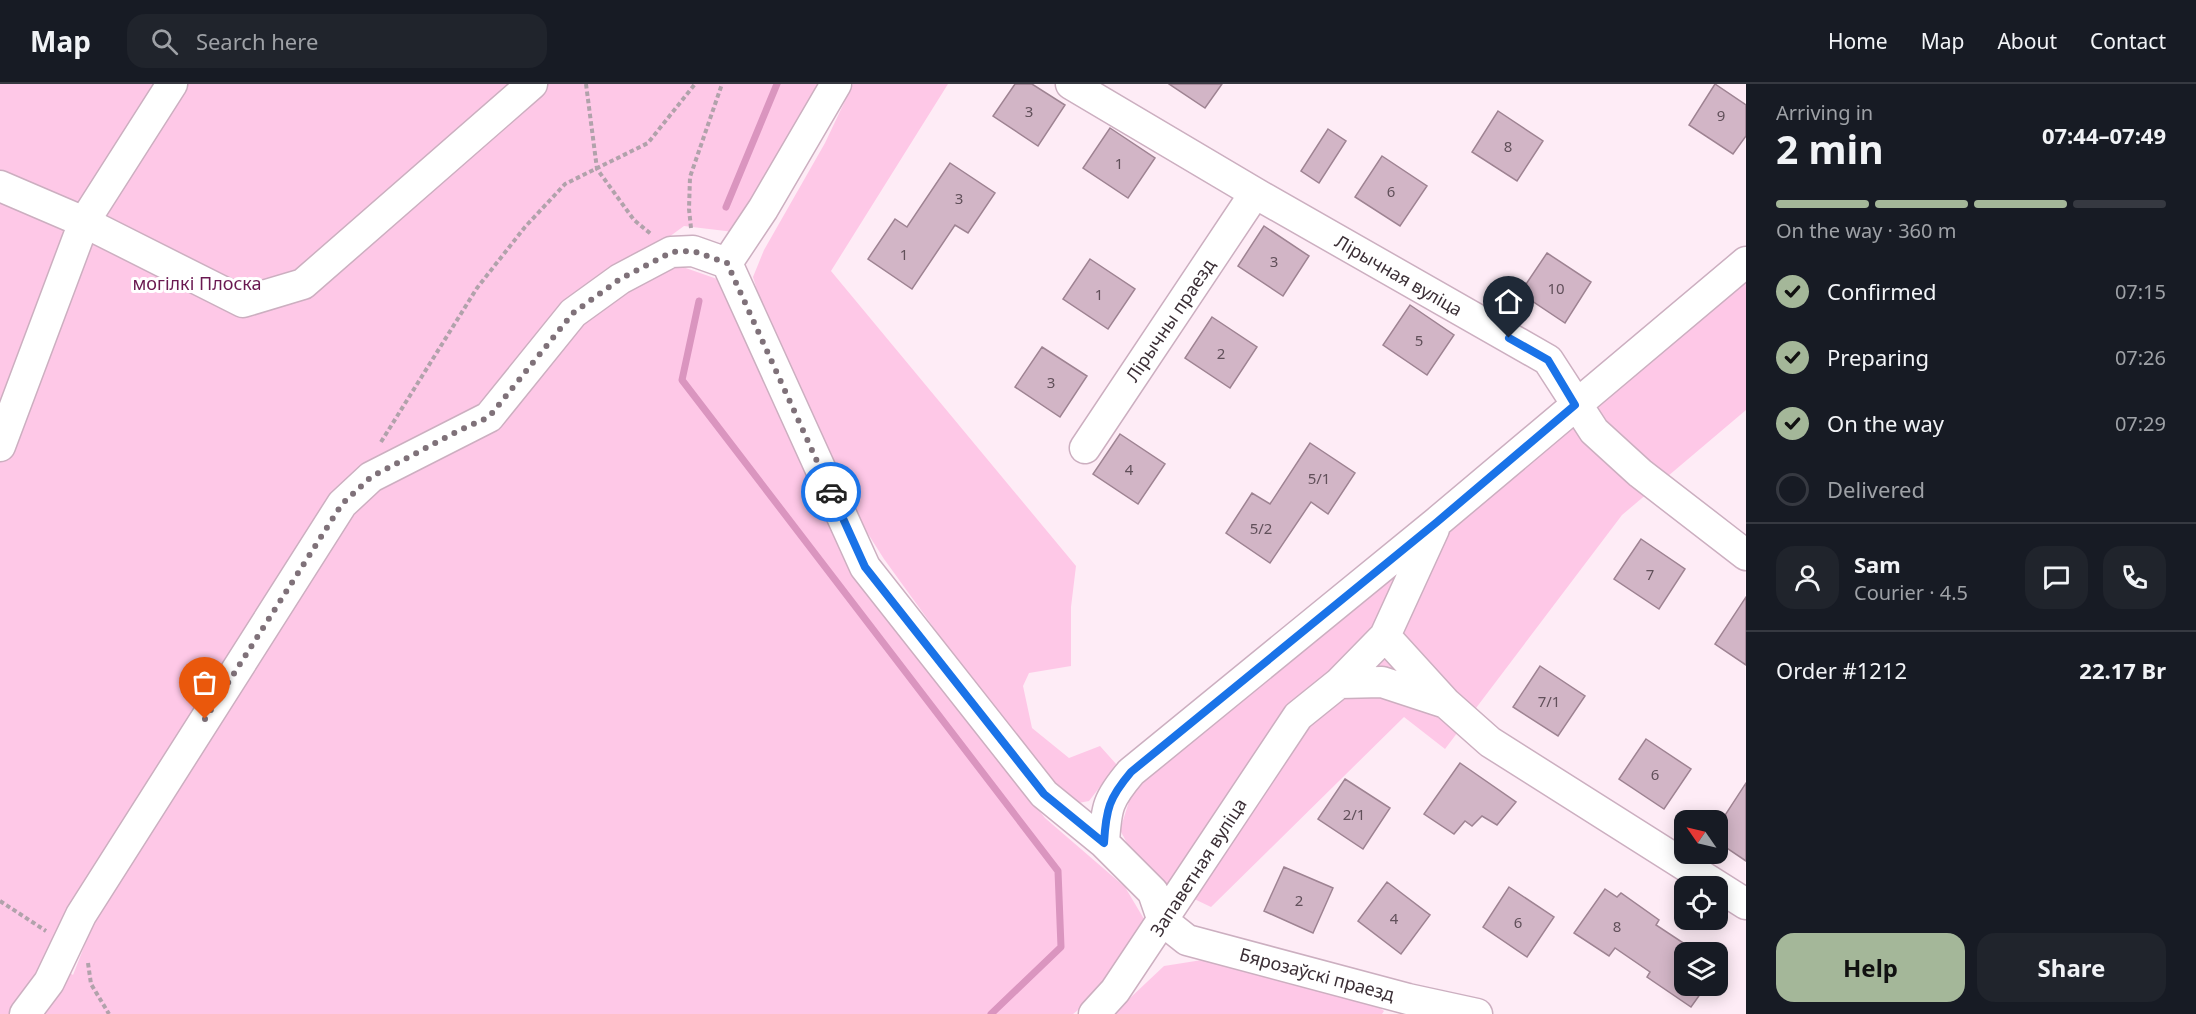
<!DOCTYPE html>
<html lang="en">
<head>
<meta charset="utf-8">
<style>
	:root { --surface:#171b24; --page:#20242c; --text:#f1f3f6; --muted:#9ea1a6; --line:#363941; --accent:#a4b799 }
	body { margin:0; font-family:"Noto Sans",sans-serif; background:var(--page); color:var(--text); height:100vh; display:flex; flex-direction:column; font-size:22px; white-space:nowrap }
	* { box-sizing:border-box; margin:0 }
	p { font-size:20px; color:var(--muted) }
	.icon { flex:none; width:33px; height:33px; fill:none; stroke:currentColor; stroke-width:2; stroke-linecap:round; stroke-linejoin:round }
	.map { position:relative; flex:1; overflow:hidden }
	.drawer { display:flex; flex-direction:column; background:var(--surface); width:450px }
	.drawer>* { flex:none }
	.needle { width:39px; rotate:304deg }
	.buttons { position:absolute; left:1674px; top:726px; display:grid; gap:12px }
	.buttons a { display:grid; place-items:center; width:54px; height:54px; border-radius:12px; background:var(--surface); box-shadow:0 3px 15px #0003; font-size:30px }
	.pin { position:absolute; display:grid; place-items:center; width:51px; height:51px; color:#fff; margin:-62px -26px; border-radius:50% 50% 50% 0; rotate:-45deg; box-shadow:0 0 6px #0007 }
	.pin .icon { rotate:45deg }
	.courier { position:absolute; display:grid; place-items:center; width:60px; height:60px; margin:-30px; border:4px solid #1a73e8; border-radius:50%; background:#fff; color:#222; box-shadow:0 2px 8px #0007 }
	.summary em { font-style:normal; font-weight:700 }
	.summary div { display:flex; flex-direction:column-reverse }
	.summary { display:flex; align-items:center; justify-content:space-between; height:102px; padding:0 30px }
	h1 { font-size:39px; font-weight:700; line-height:45px }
	.bar { display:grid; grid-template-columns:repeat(4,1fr); gap:9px 6px; align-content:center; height:72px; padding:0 30px }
	.bar i { height:8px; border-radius:4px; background:var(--line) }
	.bar .active { background:var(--accent) }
	.bar p { grid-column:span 4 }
	.line { display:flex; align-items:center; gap:15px; padding:0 30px; border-top:2px solid var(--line) }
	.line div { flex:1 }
	.round { display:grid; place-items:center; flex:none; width:63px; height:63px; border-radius:18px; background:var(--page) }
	ol { padding:0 30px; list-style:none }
	li { display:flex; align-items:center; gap:18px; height:66px }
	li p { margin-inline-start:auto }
	li .icon { padding:6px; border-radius:50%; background:var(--accent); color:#111; stroke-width:4 }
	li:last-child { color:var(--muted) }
	li i { width:33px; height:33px; border:3px solid var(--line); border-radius:50% }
	.button { display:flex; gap:12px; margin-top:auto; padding:12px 30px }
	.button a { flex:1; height:69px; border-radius:18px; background:var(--accent); color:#111; font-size:24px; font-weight:700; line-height:69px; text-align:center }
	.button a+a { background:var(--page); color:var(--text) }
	header { display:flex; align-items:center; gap:36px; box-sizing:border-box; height:84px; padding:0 30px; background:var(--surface); border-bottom:2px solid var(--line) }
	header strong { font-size:28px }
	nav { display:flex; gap:33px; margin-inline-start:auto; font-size:21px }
	.search { width:420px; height:54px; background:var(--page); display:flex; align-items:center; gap:15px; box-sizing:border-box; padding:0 21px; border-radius:18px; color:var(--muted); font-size:22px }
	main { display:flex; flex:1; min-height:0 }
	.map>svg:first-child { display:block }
	.green { fill:#fec8e7 }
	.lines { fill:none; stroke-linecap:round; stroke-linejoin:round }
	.stream { stroke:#da95bf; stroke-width:7 }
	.building { fill:#d2b5c6; stroke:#9e8392; stroke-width:1.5 }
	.minor-casing { stroke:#ccafc0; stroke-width:33 }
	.path { stroke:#b1a2ab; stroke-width:4; stroke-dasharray:4.5 3; stroke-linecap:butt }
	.minor { stroke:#fff; stroke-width:30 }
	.done { stroke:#7f7179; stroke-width:6; stroke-dasharray:0 10.8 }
	.route { stroke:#1a73e8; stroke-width:8 }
	.labels { text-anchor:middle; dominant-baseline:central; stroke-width:6; stroke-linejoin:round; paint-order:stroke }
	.number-label { font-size:15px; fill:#61505a }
	.street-label { font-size:18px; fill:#3b2f36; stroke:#fff }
	.park-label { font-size:18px; fill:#6a1951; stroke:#fff }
</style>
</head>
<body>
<header>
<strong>Map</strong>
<div class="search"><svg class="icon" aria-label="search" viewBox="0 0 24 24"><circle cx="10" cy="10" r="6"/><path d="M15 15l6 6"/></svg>Search here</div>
<nav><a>Home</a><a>Map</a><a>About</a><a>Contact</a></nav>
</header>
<main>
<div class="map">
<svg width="1746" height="930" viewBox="0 0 1746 930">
	<rect width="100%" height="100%" fill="#feecf6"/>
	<path class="green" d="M0,0H825L734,148L684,142L647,169L613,188L568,221L476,329L395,368L338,403L85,805L47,872L73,891L101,819L349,426L401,389L486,350L581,241L640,193L680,182L720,196L727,204L863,500L1045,734L1125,803L1144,835L1136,859L1099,910L1073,930H0Z
		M853,0H948L831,187L1076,482L1071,523V582L1029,589L1023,602L1032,644L1069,674L1100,662L1117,681L1089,717L1068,721L1046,699L884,475L851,423L767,240L753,193L764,166L825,59Z
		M1746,193V326L1622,431L1445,665L1404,633L1211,823L1167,802L1135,774L1120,746L1132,708L1571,338Z
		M1202,876L1377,922L1384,927L1382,930H1113L1164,882Z"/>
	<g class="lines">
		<path class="stream" d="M726,123L777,0
			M699,217L682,296L1058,787L1061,863L991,930"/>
	</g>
	<path class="building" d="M1015,0H1032L1065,21L1038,62L993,32Z
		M1169,0H1222L1205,24Z
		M1715,0L1746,21V52L1733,70L1689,41Z
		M1498,27L1543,57L1517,97L1472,68Z
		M1110,44L1155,74L1128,114L1083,84Z
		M1328,45L1346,57L1319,99L1301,87Z
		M1382,72L1427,102L1400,142L1355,113Z
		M950,79L995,109L968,149L955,141L912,205L868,175L895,135L907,143Z
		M1264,142L1309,172L1283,212L1238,182Z
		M1547,169L1591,198L1565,239L1520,209Z
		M1090,175L1135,205L1108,245L1063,215Z
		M1410,221L1454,251L1427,291L1383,261Z
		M1212,233L1257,263L1230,304L1185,274Z
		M1042,263L1087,292L1060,333L1015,303Z
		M1120,350L1165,380L1138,420L1093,390Z
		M1310,359L1355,389L1328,430L1311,418L1270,479L1226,449L1252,409L1270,420Z
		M1641,455L1685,485L1659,525L1614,495Z
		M1746,513V581L1715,560Z
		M1540,582L1585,612L1558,652L1513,623Z
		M1646,655L1691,685L1664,725L1619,695Z
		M1460,679L1516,718L1497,741L1482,732L1472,742L1465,737L1454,750L1424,730Z
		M1345,695L1390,724L1363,765L1318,735Z
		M1746,699V777L1718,758V742Z
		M1284,783L1333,804L1313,849L1264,827Z
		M1387,798L1430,831L1401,870L1358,837Z
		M1509,803L1554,833L1527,873L1483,843Z
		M1605,805L1617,813L1621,809L1659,836L1656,841L1697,868H1684V902H1706L1691,923L1647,893L1650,888L1615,864L1609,872L1574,849Z"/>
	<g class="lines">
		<defs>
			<path id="minor" d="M1071,0L1255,109L1548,276L1594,347L1640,389L1746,471
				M0,102L84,138L172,0
				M727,179L865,483L1044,710L1104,759L1153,808L1163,837L1187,856L1408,915L1477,930
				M0,362L84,138L243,218L303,200L532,0
				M1085,364L1255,109
				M1434,445L1385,552L1446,619L1490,658L1746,820
				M1339,599L1382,598L1443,618
				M1104,759C1106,723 1108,715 1131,688L1437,438L1746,178
				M25,930L49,898L81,831L342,420L371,393L489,333L573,229L620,195L671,168L693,167L727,179L763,125L836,0
				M1094,930L1115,907L1298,632L1339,599L1385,552"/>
		</defs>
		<use href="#minor" class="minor-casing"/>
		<path class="path" d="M586,0L597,85L634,136L651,150
			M691,144L689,125L690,93L722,0
			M381,358L477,204L525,143L565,100L648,59L695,0
			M0,817L46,847
			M88,879L91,900L109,930"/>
		<use href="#minor" class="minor"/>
	</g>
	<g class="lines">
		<path class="done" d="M205,635L342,420L371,393L458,347L489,333L573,229L620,195L672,168L693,167L727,179L831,408"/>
		<path class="route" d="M831,408L865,483L1044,710L1104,759C1106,725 1109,714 1131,688L1437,438L1575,321L1548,276L1509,254"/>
	</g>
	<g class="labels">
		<g class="number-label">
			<text x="1029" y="27">3</text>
			<text x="1721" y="31">9</text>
			<text x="1508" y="62">8</text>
			<text x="1119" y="79">1</text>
			<text x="1391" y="107">6</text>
			<text x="959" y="114">3</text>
			<text x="904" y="170">1</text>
			<text x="1274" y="177">3</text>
			<text x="1556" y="204">10</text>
			<text x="1099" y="210">1</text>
			<text x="1419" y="256">5</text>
			<text x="1221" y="269">2</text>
			<text x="1051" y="298">3</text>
			<text x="1129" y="385">4</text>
			<text x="1319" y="394">5/1</text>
			<text x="1261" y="444">5/2</text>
			<text x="1650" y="490">7</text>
			<text x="1549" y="617">7/1</text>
			<text x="1655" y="690">6</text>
			<text x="1354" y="730">2/1</text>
			<text x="1299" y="816">2</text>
			<text x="1394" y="834">4</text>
			<text x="1518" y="838">6</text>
			<text x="1617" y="842">8</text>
		</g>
		<g class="street-label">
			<text transform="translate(1399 191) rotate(30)">Лірычная вуліца</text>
			<text transform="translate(1170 236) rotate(-56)">Лірычны праезд</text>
			<text transform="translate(1198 783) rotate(-57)">Запаветная вуліца</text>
			<text transform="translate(1317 890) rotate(15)">Бярозаўскі праезд</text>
		</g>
		<g class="park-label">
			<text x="197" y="199">могілкі Плоска</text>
		</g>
	</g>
</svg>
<div class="buttons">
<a><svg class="needle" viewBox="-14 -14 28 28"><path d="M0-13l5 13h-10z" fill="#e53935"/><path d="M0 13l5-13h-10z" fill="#9ea1a6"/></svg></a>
<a><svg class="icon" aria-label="locate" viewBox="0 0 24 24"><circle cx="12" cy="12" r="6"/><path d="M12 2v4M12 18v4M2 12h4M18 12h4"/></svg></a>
<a><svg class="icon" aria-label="layers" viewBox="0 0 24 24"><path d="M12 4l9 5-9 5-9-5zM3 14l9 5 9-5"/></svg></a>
</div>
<div class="pin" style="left:205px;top:635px;background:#ea580c"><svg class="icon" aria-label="bag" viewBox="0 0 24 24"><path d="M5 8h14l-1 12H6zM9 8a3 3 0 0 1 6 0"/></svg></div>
<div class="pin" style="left:1509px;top:254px;background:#1f2937"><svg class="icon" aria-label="home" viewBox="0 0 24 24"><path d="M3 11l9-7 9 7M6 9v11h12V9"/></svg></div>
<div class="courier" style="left:831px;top:408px"><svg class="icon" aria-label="car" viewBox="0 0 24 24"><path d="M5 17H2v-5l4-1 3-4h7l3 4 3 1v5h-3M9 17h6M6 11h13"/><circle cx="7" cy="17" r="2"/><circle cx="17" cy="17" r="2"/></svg></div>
</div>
<section class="drawer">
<div class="summary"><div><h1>2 min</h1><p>Arriving in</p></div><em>07:44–07:49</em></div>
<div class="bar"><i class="active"></i><i class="active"></i><i class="active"></i><i></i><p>On the way · 360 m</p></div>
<ol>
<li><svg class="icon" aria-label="check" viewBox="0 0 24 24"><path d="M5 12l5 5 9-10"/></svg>Confirmed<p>07:15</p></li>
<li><svg class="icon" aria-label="check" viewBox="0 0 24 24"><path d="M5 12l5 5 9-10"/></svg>Preparing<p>07:26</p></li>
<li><svg class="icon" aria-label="check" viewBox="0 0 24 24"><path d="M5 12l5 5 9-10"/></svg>On the way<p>07:29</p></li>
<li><i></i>Delivered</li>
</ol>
<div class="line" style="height:108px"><a class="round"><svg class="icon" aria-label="person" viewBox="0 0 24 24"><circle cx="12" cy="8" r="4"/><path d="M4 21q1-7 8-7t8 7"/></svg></a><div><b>Sam</b><p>Courier · 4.5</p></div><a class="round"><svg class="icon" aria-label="chat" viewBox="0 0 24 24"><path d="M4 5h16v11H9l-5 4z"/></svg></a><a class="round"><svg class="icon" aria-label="phone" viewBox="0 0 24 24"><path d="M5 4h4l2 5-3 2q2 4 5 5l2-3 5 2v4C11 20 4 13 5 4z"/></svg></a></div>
<div class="line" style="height:78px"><div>Order #1212</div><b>22.17 Br</b></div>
<div class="button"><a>Help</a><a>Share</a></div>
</section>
</main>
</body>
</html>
